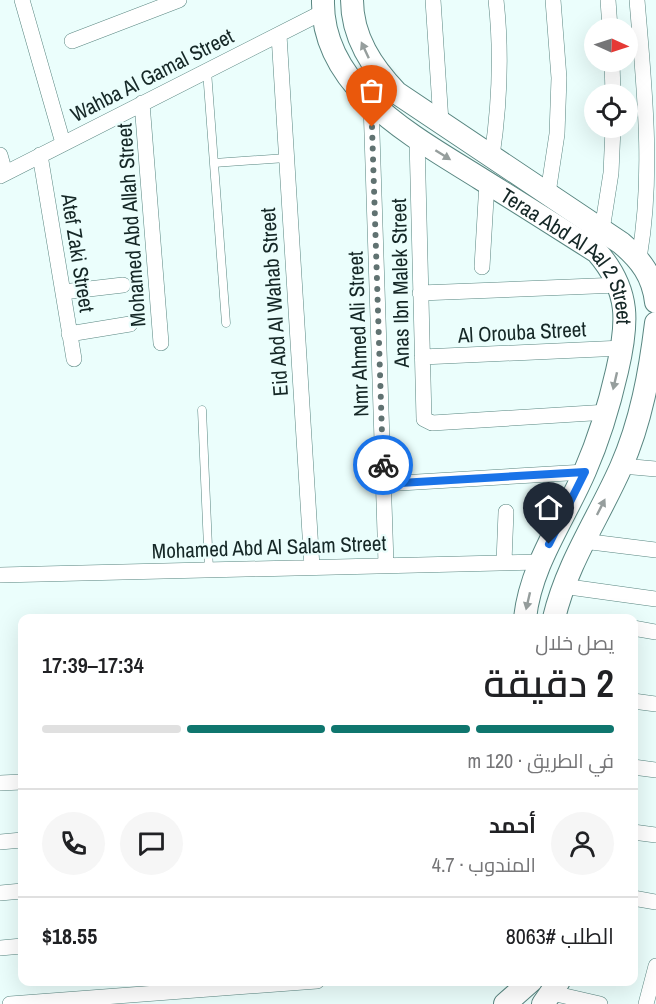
<!DOCTYPE html>
<html lang="ar">
<head>
<meta charset="utf-8">
<style>
	:root { --surface:#fff; --page:#f6f6f6; --text:#202124; --muted:#757577; --line:#e0e0e0; --accent:#0f766e }
	body { margin:0; font-family:"Archivo Narrow",Cairo,sans-serif; background:var(--page); color:var(--text); direction:rtl; height:100vh; display:flex; flex-direction:column; font-size:22px; white-space:nowrap }
	* { box-sizing:border-box; margin:0 }
	p { font-size:20px; color:var(--muted) }
	.icon { flex:none; width:33px; height:33px; fill:none; stroke:currentColor; stroke-width:2; stroke-linecap:round; stroke-linejoin:round }
	.map { position:relative; flex:1; overflow:hidden; direction:ltr }
	.drawer { position:absolute; left:18px; top:614px; width:620px; height:372px; display:flex; flex-direction:column; background:var(--surface); border-radius:12px; box-shadow:0 6px 24px #0002; direction:rtl }
	.drawer>* { flex:none }
	.needle { width:39px; rotate:93deg }
	.tools { position:absolute; left:584px; top:18px; display:grid; gap:12px }
	.tools a { display:grid; place-items:center; width:54px; height:54px; border-radius:50%; background:var(--surface); box-shadow:0 6px 24px #0002; font-size:30px }
	.pin { position:absolute; display:grid; place-items:center; width:51px; height:51px; color:#fff; margin:-62px -26px; border-radius:50% 50% 50% 0; rotate:-45deg; box-shadow:0 0 6px #0007 }
	.pin .icon { rotate:45deg }
	.courier { position:absolute; display:grid; place-items:center; width:60px; height:60px; margin:-30px; border:4px solid #1a73e8; border-radius:50%; background:#fff; color:#222; box-shadow:0 2px 8px #0007 }
	.overview em { font-style:normal; font-weight:600 }
	.overview div { display:flex; flex-direction:column-reverse }
	.overview { display:flex; align-items:center; justify-content:space-between; height:102px; padding:0 24px }
	h1 { font-size:39px; font-weight:600; line-height:45px }
	.bar { display:grid; grid-template-columns:repeat(4,1fr); gap:9px 6px; align-content:center; height:72px; padding:0 24px }
	.bar i { height:8px; border-radius:4px; background:var(--line) }
	.bar .on { background:var(--accent) }
	.bar p { grid-column:span 4 }
	.line { display:flex; align-items:center; gap:15px; padding:0 24px; border-top:2px solid var(--line) }
	.line div { flex:1 }
	.round { display:grid; place-items:center; flex:none; width:63px; height:63px; border-radius:32px; background:var(--page) }
	.map>svg:first-child { display:block }
	.lines { fill:none; stroke-linecap:round; stroke-linejoin:round }
	.lane-casing { stroke:#598681; stroke-width:9 }
	.street-casing { stroke:#598681; stroke-width:16 }
	.secondary-casing { stroke:#598681; stroke-width:24 }
	.lane { stroke:#fff; stroke-width:8 }
	.street { stroke:#fff; stroke-width:15 }
	.secondary { stroke:#fff; stroke-width:22 }
	.oneway { fill:#969e9d }
	.done { stroke:#607271; stroke-width:6; stroke-dasharray:0 10.8 }
	.route { stroke:#1a73e8; stroke-width:8 }
	.labels { text-anchor:middle; dominant-baseline:central; stroke-width:4.5; stroke-linejoin:round; paint-order:stroke }
	.street-label { font-size:21px; fill:#152726; stroke:#ebfefc }
</style>
</head>
<body>
<div class="map">
<svg width="656" height="1004" viewBox="0 0 656 1004">
	<rect width="100%" height="100%" fill="#ebfefc"/>
	<g class="lines">
		<defs>
			<path id="lane" d="M207,71L226,323
				M214,163L286,158
				M202,410L209,570"/>
			<path id="street" d="M22,0L63,143
				M433,0L441,122
				M608,0L610,28
				M637,0C644,85 654,174 639,258
				M279,35L312,567
				M72,41L179,0
				M612,62L613,94
				M142,103L161,343
				M371,103L386,564
				M417,139L424,419L432,423L608,412
				M0,155L5,173
				M40,155L74,359
				M492,156C500,102 502,54 496,0
				M0,176L323,12
				M548,193L557,134L559,78L553,0
				M602,230L611,173L613,128
				M482,267L487,182
				M63,292L123,285
				M420,293L619,285
				M69,334L130,324
				M422,357L623,348
				M622,466L656,469
				M383,484L585,472
				M583,541L656,550
				M504,562L506,512
				M0,575L540,562
				M562,586L656,599
				M633,628L656,632
				M633,701L656,704
				M633,767L656,770
				M0,783L22,782
				M633,832L656,835
				M0,842L22,840
				M0,893L22,891
				M633,898L656,902
				M0,948L22,946
				M552,993L600,1004
				M10,1004L317,981
				M646,1004L656,966"/>
			<g id="secondary">
				<path id="s1" d="M323,0C321,89 416,138 481,179C520,203 559,228 597,252C631,291 628,324 617,371C609,406 599,439 585,471C564,520 531,564 525,618"/>
				<path d="M352,0C352,37 372,67 397,93L621,243C641,260 653,276 656,302"/>
				<path d="M554,618C567,563 599,517 621,467C641,422 650,372 656,323"/>
				<path d="M505,1004L531,981"/>
				<path d="M543,1004L559,981"/>
			</g>
		</defs>
		<use href="#lane" class="lane-casing"/>
		<use href="#street" class="street-casing"/>
		<use href="#secondary" class="secondary-casing"/>
		<use href="#lane" class="lane"/>
		<use href="#street" class="street"/>
		<use href="#secondary" class="secondary"/>
	</g>
	<defs><path id="oneway-solid" d="M-6-.8H1V-3.2L6.5 0L1 3.2V.8H-6Z" transform="scale(1.5)"/></defs>
	<g class="oneway">
		<use href="#oneway-solid" transform="translate(365 50) rotate(-115)"/>
		<use href="#oneway-solid" transform="translate(443 155) rotate(32)"/>
		<use href="#oneway-solid" transform="translate(615 381) rotate(103)"/>
		<use href="#oneway-solid" transform="translate(601 507) rotate(-63)"/>
		<use href="#oneway-solid" transform="translate(528 601) rotate(103)"/>
	</g>
	<g class="lines">
		<path class="done" d="M372,127L383,465"/>
		<path class="route" d="M383,465V484L585,472L549,544"/>
	</g>
	<g class="labels">
		<g class="street-label">
			<text transform="translate(152 75) rotate(-27)">Wahba Al Gamal Street</text>
			<text transform="translate(131 225) rotate(-94)">Mohamed Abd Allah Street</text>
			<text transform="translate(78 253) rotate(81)">Atef Zaki Street</text>
			<text stroke="none"><textPath href="#s1" startOffset="372">Teraa Abd Al Aal 2 Street</textPath></text>
			<text transform="translate(400 283) rotate(-91)">Anas Ibn Malek Street</text>
			<text transform="translate(274 302) rotate(-94)">Eid Abd Al Wahab Street</text>
			<text transform="translate(522 332) rotate(-3)">Al Orouba Street</text>
			<text transform="translate(358 334) rotate(-92)">Nmr Ahmed Ali Street</text>
			<text transform="translate(269 547) rotate(-2)">Mohamed Abd Al Salam Street</text>
		</g>
	</g>
</svg>
<div class="tools">
<a><svg class="needle" viewBox="-14 -14 28 28"><path d="M0-13l5 13h-10z" fill="#e53935"/><path d="M0 13l5-13h-10z" fill="#757577"/></svg></a>
<a><svg class="icon" aria-label="locate" viewBox="0 0 24 24"><circle cx="12" cy="12" r="6"/><path d="M12 2v4M12 18v4M2 12h4M18 12h4"/></svg></a>
</div>
<div class="pin" style="left:372px;top:127px;background:#ea580c"><svg class="icon" aria-label="bag" viewBox="0 0 24 24"><path d="M5 8h14l-1 12H6zM9 8a3 3 0 0 1 6 0"/></svg></div>
<div class="pin" style="left:549px;top:544px;background:#1f2937"><svg class="icon" aria-label="home" viewBox="0 0 24 24"><path d="M3 11l9-7 9 7M6 9v11h12V9"/></svg></div>
<div class="courier" style="left:383px;top:465px"><svg class="icon" aria-label="bike" viewBox="0 0 24 24"><circle cx="6" cy="16" r="4"/><circle cx="18" cy="16" r="4"/><path d="M6 16l4-8h5l3 8M10 8l3 8H6M13 5h3"/></svg></div>
<section class="drawer">
<div class="overview"><div><h1>2 دقيقة</h1><p>يصل خلال</p></div><em>17:34–17:39</em></div>
<div class="bar"><i class="on"></i><i class="on"></i><i class="on"></i><i></i><p>في الطريق · 120 m</p></div>
<div class="line" style="height:108px"><a class="round"><svg class="icon" aria-label="person" viewBox="0 0 24 24"><circle cx="12" cy="8" r="4"/><path d="M4 21q1-7 8-7t8 7"/></svg></a><div><b>أحمد</b><p>المندوب · 4.7</p></div><a class="round"><svg class="icon" aria-label="chat" viewBox="0 0 24 24"><path d="M4 5h16v11H9l-5 4z"/></svg></a><a class="round"><svg class="icon" aria-label="phone" viewBox="0 0 24 24"><path d="M5 4h4l2 5-3 2q2 4 5 5l2-3 5 2v4C11 20 4 13 5 4z"/></svg></a></div>
<div class="line" style="height:78px"><div>الطلب #8063</div><b>$18.55</b></div>
</section>
</div>
</body>
</html>
